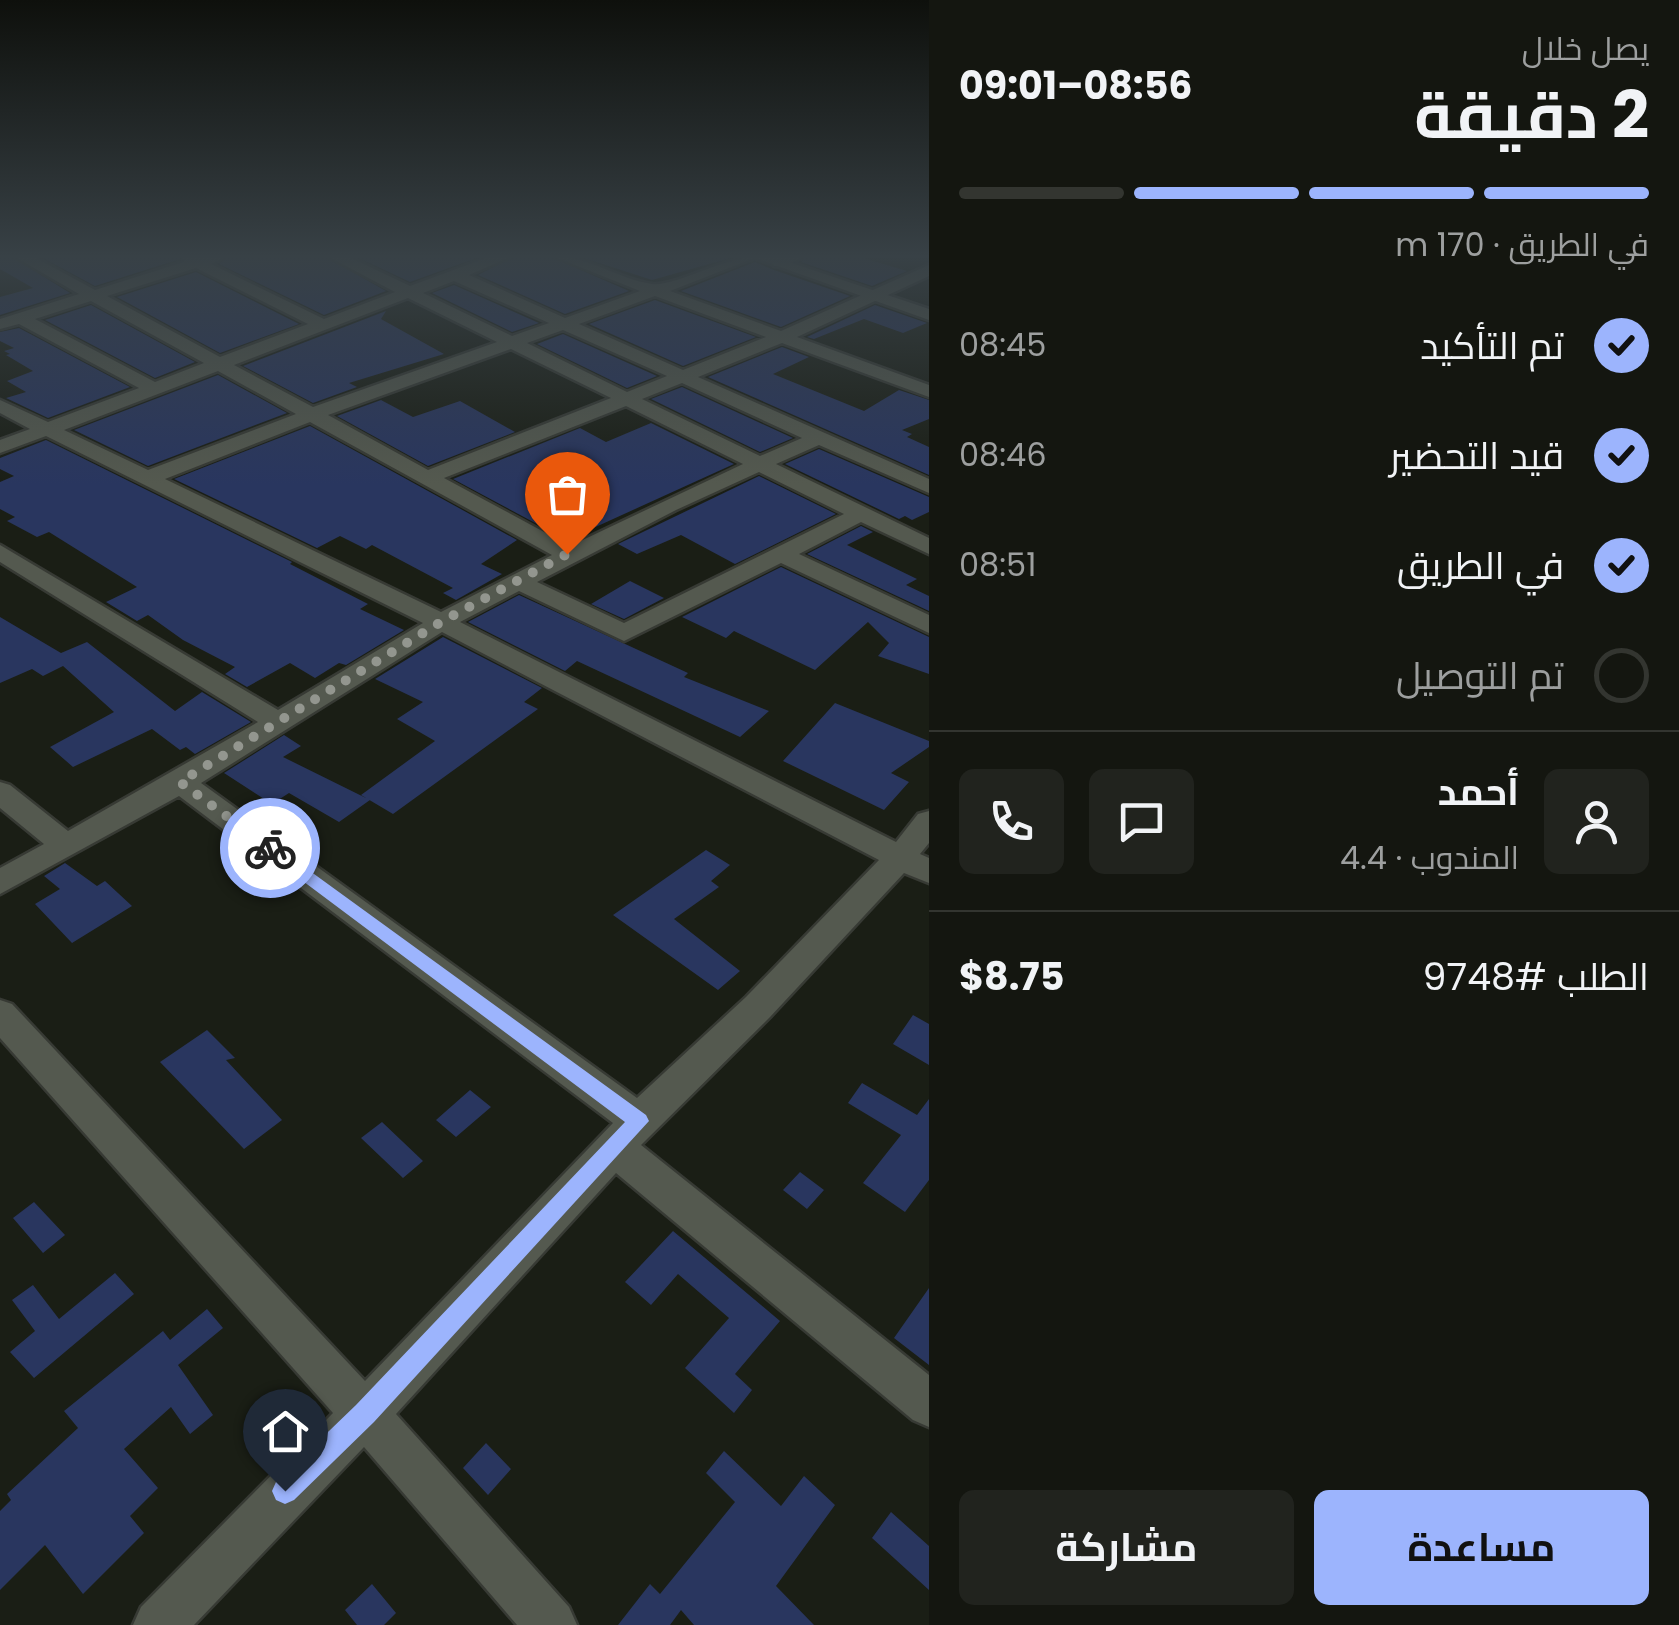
<!DOCTYPE html>
<html lang="ar">
<head>
<meta charset="utf-8">
<style>
	:root { --surface:#141610; --page:#21231e; --text:#f1f3f6; --muted:#9d9f9f; --line:#333530; --accent:#9cb4fd }
	body { margin:0; font-family:Poppins,Cairo,sans-serif; background:var(--page); color:var(--text); direction:rtl; height:100vh; display:flex; flex-direction:column; font-size:38px; white-space:nowrap }
	* { box-sizing:border-box; margin:0 }
	p { font-size:32px; color:var(--muted) }
	.icon { flex:none; width:55px; height:55px; fill:none; stroke:currentColor; stroke-width:2; stroke-linecap:round; stroke-linejoin:round }
	.map { position:relative; flex:1; overflow:hidden; direction:ltr }
	.side { display:flex; flex-direction:column; background:var(--surface); width:750px }
	.side>* { flex:none }
	.pin { position:absolute; display:grid; place-items:center; width:85px; height:85px; color:#fff; margin:-102px -42px; border-radius:50% 50% 50% 0; rotate:-45deg; box-shadow:0 0 10px #0007 }
	.pin .icon { rotate:45deg }
	.courier { position:absolute; display:grid; place-items:center; width:100px; height:100px; margin:-50px; border:8px solid #9cb4fd; border-radius:50%; background:#fff; color:#222; box-shadow:0 2px 12px #0007 }
	.head em { font-style:normal; font-weight:700 }
	.head div { display:flex; flex-direction:column-reverse }
	.head { display:flex; align-items:center; justify-content:space-between; height:170px; padding:0 30px }
	h1 { font-size:65px; font-weight:700; line-height:75px }
	.bar { display:grid; grid-template-columns:repeat(4,1fr); gap:15px 10px; align-content:center; height:120px; padding:0 30px }
	.bar i { height:12px; border-radius:8px; background:var(--line) }
	.bar .current { background:var(--accent) }
	.bar p { grid-column:span 4 }
	.line { display:flex; align-items:center; gap:25px; padding:0 30px; border-top:2px solid var(--line) }
	.line div { flex:1 }
	.round { display:grid; place-items:center; flex:none; width:105px; height:105px; border-radius:15px; background:var(--page) }
	ol { padding:0 30px; list-style:none }
	li { display:flex; align-items:center; gap:30px; height:110px }
	li p { margin-inline-start:auto }
	li .icon { padding:10px; border-radius:50%; background:var(--accent); color:#111; stroke-width:4 }
	li:last-child { color:var(--muted) }
	li i { width:55px; height:55px; border:5px solid var(--line); border-radius:50% }
	.button { display:flex; gap:20px; margin-top:auto; padding:20px 30px }
	.button a { flex:1; height:115px; border-radius:15px; background:var(--accent); color:#111; font-size:40px; font-weight:700; line-height:115px; text-align:center }
	.button a+a { background:var(--page); color:var(--text) }
	main { display:flex; flex:1; min-height:0 }
	.map>svg:first-child { display:block }
	.building { fill:#29365f }
	.lines { fill:none; stroke-linecap:round; stroke-linejoin:round }
	.street-casing { stroke:#373a34; stroke-width:5 }
	.secondary-casing { stroke:#373a34; stroke-width:5 }
	.street { fill:#54594f; fill-rule:evenodd }
	.secondary { fill:#54594f; fill-rule:evenodd }
	.route { fill:#9cb4fd }
	.done { stroke:#93968f; stroke-width:10; stroke-dasharray:0 18 }
</style>
</head>
<body>
<main>
<section class="side">
<div class="head"><div><h1>2 دقيقة</h1><p>يصل خلال</p></div><em>08:56–09:01</em></div>
<div class="bar"><i class="current"></i><i class="current"></i><i class="current"></i><i></i><p>في الطريق · 170 m</p></div>
<ol>
<li><svg class="icon" aria-label="check" viewBox="0 0 24 24"><path d="M5 12l5 5 9-10"/></svg>تم التأكيد<p>08:45</p></li>
<li><svg class="icon" aria-label="check" viewBox="0 0 24 24"><path d="M5 12l5 5 9-10"/></svg>قيد التحضير<p>08:46</p></li>
<li><svg class="icon" aria-label="check" viewBox="0 0 24 24"><path d="M5 12l5 5 9-10"/></svg>في الطريق<p>08:51</p></li>
<li><i></i>تم التوصيل</li>
</ol>
<div class="line" style="height:180px"><a class="round"><svg class="icon" aria-label="person" viewBox="0 0 24 24"><circle cx="12" cy="8" r="4"/><path d="M4 21q1-7 8-7t8 7"/></svg></a><div><b>أحمد</b><p>المندوب · 4.4</p></div><a class="round"><svg class="icon" aria-label="chat" viewBox="0 0 24 24"><path d="M4 5h16v11H9l-5 4z"/></svg></a><a class="round"><svg class="icon" aria-label="phone" viewBox="0 0 24 24"><path d="M5 4h4l2 5-3 2q2 4 5 5l2-3 5 2v4C11 20 4 13 5 4z"/></svg></a></div>
<div class="line" style="height:130px"><div>الطلب #9748</div><b>$8.75</b></div>
<div class="button"><a>مساعدة</a><a>مشاركة</a></div>
</section>
<div class="map">
<svg width="929" height="1625" viewBox="0 0 929 1625">
	<rect width="100%" height="100%" fill="#1a1e15"/>
	<path class="building" d="M0,257H12L70,293L0,315V297L33,288L0,269Z
		M41,257H180V259L95,286Z
		M228,257H326L386,291L324,315L219,264Z
		M357,257H479L410,282Z
		M513,257H551L629,291L565,314L478,275Z
		M581,257H734L652,280Z
		M806,257H860L907,271L872,286L801,262Z
		M755,262L774,270L850,296L781,327L681,291Z
		M196,272L299,324L220,353L117,297Z
		M454,285L539,323L512,332L432,293Z
		M655,300L756,337L683,366L589,324Z
		M91,305L195,362L155,378L45,320Z
		M875,305L927,323L903,333L864,319L814,339L807,337Z
		M386,311L381,319L444,354L349,383L357,387L313,403L243,366Z
		M19,328L130,387L48,418L6,398L26,392L7,381L33,371L6,355L10,354L4,351L14,348L0,341V332Z
		M563,334L657,376L627,388L537,344Z
		M782,347L809,357L773,374L864,411L899,390L929,400V419L902,430L912,434L907,437L929,447V475L708,377Z
		M218,375L287,413L148,466L74,430Z
		M682,387L793,438L760,452L651,399Z
		M381,400L413,417L460,401L515,432L428,466L337,416Z
		M651,423L734,464L567,540L453,479L580,428L606,442Z
		M310,426L517,540L481,564L502,574L456,600L443,593L453,588L372,545L366,549L340,536L317,548L174,479Z
		M46,440L292,562L290,564L368,604L360,609L404,630L346,665L339,663L315,678L290,663L247,687L225,674L235,667L183,640L148,615L137,621L106,602L137,587L49,532L37,537L7,521L15,517L0,509V482L14,476L0,469V458Z
		M819,449L929,497V512L912,520L905,516L899,519L785,464Z
		M759,476L836,514L735,564L681,535L637,554L618,544Z
		M861,526L873,532L847,545L917,579L906,585L929,596V611L807,554Z
		M781,567L929,637V674L878,656L889,643L868,622L815,670L734,631L726,638L682,617Z
		M630,581L664,598L624,619L591,604Z
		M519,595L688,673L684,677L769,711L740,737L577,661L565,671L468,622Z
		M0,617L61,653L87,642L175,711L202,692L251,722L195,754L186,747L180,750L152,729L73,767L50,747L114,712L63,666L43,676L32,669L0,683Z
		M443,637L542,688L524,702L538,709L393,814L361,795L435,741L397,719L423,702L375,679Z
		M835,703L929,741V747L891,773L909,782L884,810L783,761Z
		M284,735L301,746L283,757L370,800L339,822L289,793L272,804L224,773Z
		M706,850L730,865L711,881L719,887L674,919L740,971L718,990L613,915Z
		M65,863L97,886L105,881L132,906L72,943L35,904L60,889L44,876Z
		M913,1015L929,1024V1065L893,1044Z
		M207,1030L235,1058L226,1060L282,1120L244,1149L160,1062Z
		M862,1083L917,1115L929,1099V1180L905,1212L863,1183L901,1135L848,1103Z
		M470,1090L491,1107L456,1137L436,1120Z
		M382,1122L423,1161L403,1178L361,1138Z
		M800,1172L824,1190L807,1209L783,1190Z
		M34,1202L65,1235L43,1253L13,1218Z
		M673,1231L780,1321L735,1374L752,1390L734,1413L685,1368L729,1318L678,1274L651,1305L625,1282Z
		M115,1273L134,1294L34,1378L10,1352L35,1331L12,1300L33,1285L59,1319Z
		M929,1288V1365L894,1338Z
		M207,1309L223,1328L178,1365L213,1415L190,1434L171,1407L124,1449L158,1488L130,1516L144,1533L83,1594L45,1545L0,1590V1511L11,1500L7,1494L78,1428L64,1411L163,1331L170,1340Z
		M486,1443L511,1469L488,1495L463,1468Z
		M724,1451L781,1506L804,1476L835,1505L776,1586L814,1625H694L681,1610L670,1625H618L650,1584L660,1594L735,1502L706,1473Z
		M891,1512L929,1546V1590L872,1538Z
		M372,1584L396,1613L384,1625H357L345,1610Z"/>
	<g class="lines">
		<defs>
			<path id="street" d="M15,257H34L95,290L184,262L183,257H225L211,264L324,319L395,292L329,257H349L410,286L489,257H510L469,275L565,318L640,291L555,257C591,257 618,279 652,284C674,287 724,257 757,257L670,291L781,331L929,265V276L797,337L929,385V397L782,343L698,377L929,479V493L819,445L776,464L929,538V554L861,522L799,554L929,615V633L781,563L624,641L519,591L460,622L896,842L918,814L929,811V843L920,854L929,858V883L904,873L770,1017L641,1145L929,1375V1427L913,1420L616,1173L396,1414L569,1607L577,1625H517L364,1447L194,1625H133L141,1607L333,1413L0,1038V1000L12,1004L365,1381L613,1123L179,796L0,894V868L44,844L0,808V782L10,785L68,831L258,722L0,562V545L278,710L423,623L46,436L0,453V440L30,429L0,413V400L48,422L139,388L19,324L0,329V319L79,294ZM196,268L308,324L220,357L107,296ZM454,281L549,323L512,336L423,293ZM655,296L766,337L683,370L579,324ZM408,298L497,342L313,407L234,365ZM91,301L204,363L155,382L35,319ZM563,330L667,376L627,392L527,343ZM511,349L611,398L428,470L328,415ZM218,371L296,414L148,470L64,430ZM682,383L802,438L760,456L642,399ZM626,406L743,464L570,546L444,478ZM310,422L552,555L441,612L165,479ZM759,472L844,514L624,623L537,582L676,510ZM442,632L879,860L746,997L637,1098L201,783Z
				M781,257H803L784,266H774V260Z"/>
			<path id="secondary" d="M752,257H774L929,309V320Z"/>
		</defs>
		<use href="#street" class="street-casing"/>
		<use href="#secondary" class="secondary-casing"/>
		<use href="#street" class="street"/>
		<use href="#secondary" class="secondary"/>
	</g>
	<linearGradient id="sky" x2="0" y2="1"><stop stop-color="#0e100c"/><stop offset="0.53" stop-color="#384146"/><stop offset="1" stop-color="#384146" stop-opacity="0"/></linearGradient>
	<rect width="929" height="484" fill="url(#sky)"/>
	<path class="route" d="M270,842L646,1115L649,1121L374,1422L294,1500L285,1504L276,1500L272,1491L276,1482L356,1405L625,1122L264,852L262,848Z"/>
	<g class="lines">
		<path class="done" d="M270,848L180,782L441,622L567,554"/>
	</g>
</svg>
<div class="pin" style="left:567px;top:554px;background:#ea580c"><svg class="icon" aria-label="bag" viewBox="0 0 24 24"><path d="M5 8h14l-1 12H6zM9 8a3 3 0 0 1 6 0"/></svg></div>
<div class="pin" style="left:285px;top:1491px;background:#1f2937"><svg class="icon" aria-label="home" viewBox="0 0 24 24"><path d="M3 11l9-7 9 7M6 9v11h12V9"/></svg></div>
<div class="courier" style="left:270px;top:848px"><svg class="icon" aria-label="bike" viewBox="0 0 24 24"><circle cx="6" cy="16" r="4"/><circle cx="18" cy="16" r="4"/><path d="M6 16l4-8h5l3 8M10 8l3 8H6M13 5h3"/></svg></div>
</div>
</main>
</body>
</html>
